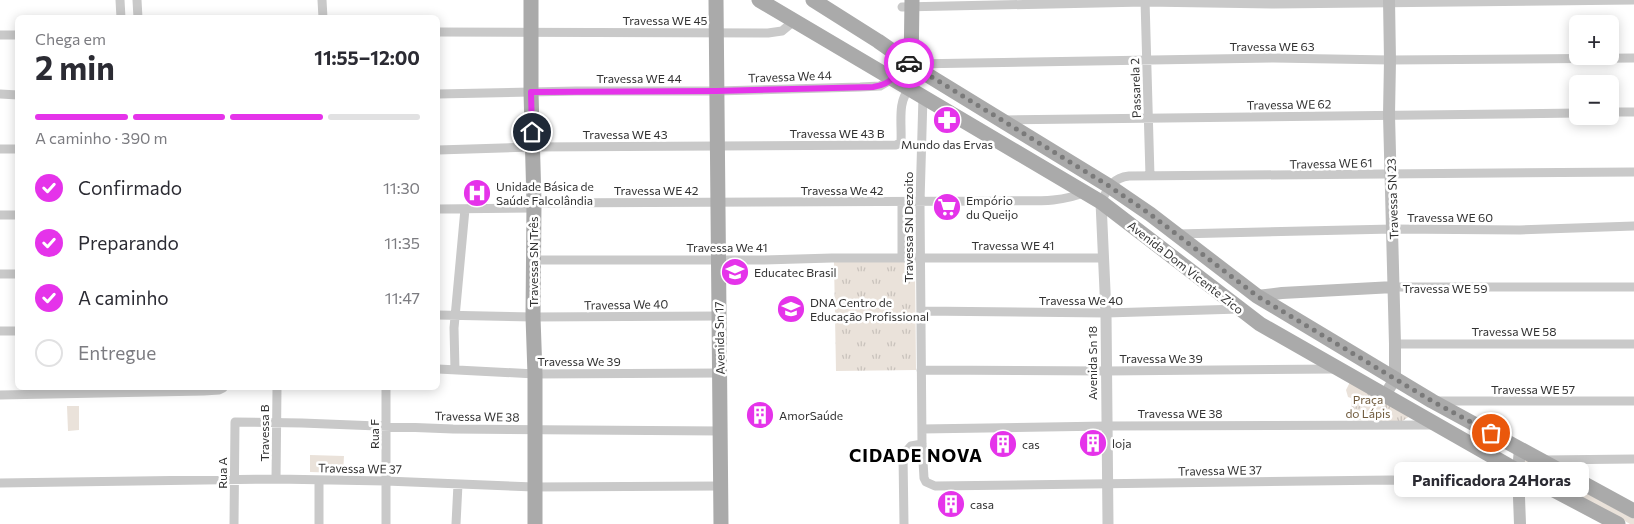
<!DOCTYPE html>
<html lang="pt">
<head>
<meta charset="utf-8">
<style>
	:root { --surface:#fff; --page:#f2f2f3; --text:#2b2b33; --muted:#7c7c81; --line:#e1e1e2; --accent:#e533ea }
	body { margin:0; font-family:Commissioner,sans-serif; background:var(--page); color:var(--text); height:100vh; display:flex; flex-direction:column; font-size:19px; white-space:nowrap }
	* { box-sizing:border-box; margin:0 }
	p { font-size:16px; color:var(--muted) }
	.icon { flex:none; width:28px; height:28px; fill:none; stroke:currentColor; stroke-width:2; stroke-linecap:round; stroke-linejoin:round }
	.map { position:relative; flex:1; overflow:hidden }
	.details { position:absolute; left:15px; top:15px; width:425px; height:375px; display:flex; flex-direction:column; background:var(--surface); border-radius:8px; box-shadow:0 2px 12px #0003 }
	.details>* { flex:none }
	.fabs { position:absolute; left:1569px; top:15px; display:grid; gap:10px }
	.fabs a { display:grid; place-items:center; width:50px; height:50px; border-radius:8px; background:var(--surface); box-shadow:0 2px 12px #0003; font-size:25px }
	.pin { position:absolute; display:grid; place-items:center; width:42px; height:42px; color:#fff; margin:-21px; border:2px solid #fff; border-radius:50%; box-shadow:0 1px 5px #0007 }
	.courier { position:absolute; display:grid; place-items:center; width:50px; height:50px; margin:-25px; border:4px solid #e533ea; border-radius:50%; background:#fff; color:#222; box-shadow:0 1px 6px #0007 }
	.bubble { position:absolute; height:35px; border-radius:8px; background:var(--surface); box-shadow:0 2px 12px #0003; font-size:16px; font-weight:700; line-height:35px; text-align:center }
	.summary em { font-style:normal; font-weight:700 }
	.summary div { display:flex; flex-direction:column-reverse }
	.summary { display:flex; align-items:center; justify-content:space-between; height:85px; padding:0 20px }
	h1 { font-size:32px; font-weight:700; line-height:38px }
	.bar { display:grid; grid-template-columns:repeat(4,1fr); gap:8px 5px; align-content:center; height:60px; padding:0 20px }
	.bar i { height:6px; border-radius:4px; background:var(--line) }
	.bar .on { background:var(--accent) }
	.bar p { grid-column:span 4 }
	ol { padding:0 20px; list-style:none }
	li { display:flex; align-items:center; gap:15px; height:55px }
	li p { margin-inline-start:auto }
	li .icon { padding:5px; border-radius:50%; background:var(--accent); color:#fff; stroke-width:4 }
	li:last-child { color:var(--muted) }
	li i { width:28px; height:28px; border:2px solid var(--line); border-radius:50% }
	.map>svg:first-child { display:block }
	.grass { fill:#eae2da }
	.park { fill:url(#park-tufts) }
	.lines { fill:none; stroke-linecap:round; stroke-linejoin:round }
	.minor { stroke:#c9c9c9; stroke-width:9 }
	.tertiary { stroke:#c9c9c9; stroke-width:11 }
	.secondary { stroke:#bcbcbc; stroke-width:12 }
	.primary { stroke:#aaa; stroke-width:15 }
	.done { stroke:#7a7a7a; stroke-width:5; stroke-dasharray:0 9 }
	.route { stroke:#e533ea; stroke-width:6 }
	.labels { text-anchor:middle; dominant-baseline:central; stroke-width:5; stroke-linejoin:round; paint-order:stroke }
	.street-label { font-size:12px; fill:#323232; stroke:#fff }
	.poi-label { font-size:12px; fill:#323232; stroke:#fff; text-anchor:start }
	.park-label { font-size:12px; fill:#705b3d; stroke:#fff }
	.district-label { font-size:18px; font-weight:bold; letter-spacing:1px; fill:#000; stroke:#fff }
</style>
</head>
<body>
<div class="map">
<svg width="1634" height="524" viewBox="0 0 1634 524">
	<defs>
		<pattern id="park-tufts" width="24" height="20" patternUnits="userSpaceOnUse" patternTransform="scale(1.25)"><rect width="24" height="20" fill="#eae2da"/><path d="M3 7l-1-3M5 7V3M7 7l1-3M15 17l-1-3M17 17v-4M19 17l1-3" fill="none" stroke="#c9c2bc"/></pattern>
	</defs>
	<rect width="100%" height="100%" fill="#fff"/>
	<path class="grass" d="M67,406H79V430L68,431Z
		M310,455L344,456L343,473L310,472Z
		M1526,460L1634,519V524H1630L1527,466L1523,462Z"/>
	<path class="park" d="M915,261L916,370L836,371L834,262Z
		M1350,382L1410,416L1401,422L1352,420L1351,398L1348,397L1346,390Z"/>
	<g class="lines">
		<path class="minor" d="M120,0L121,18
			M137,0L138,18
			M322,0L323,18
			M1145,0L1150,176
			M902,7L1145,2L1274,4L1634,0
			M438,32L768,33L782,31L794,21
			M0,35H18
			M912,64L1274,58L1390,60L1634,58
			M0,94L18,95
			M438,94L576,91H716L860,87L880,86L892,79
			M923,96L920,202L922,444L924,478L926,482L935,486L1391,480L1520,483
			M1610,112H1634
			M1005,120L1578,113
			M0,149H18
			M438,150L532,147L896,145L900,143L901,141C902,124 897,100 910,89
			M1101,202C1108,188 1112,178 1129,176L1634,172
			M534,203L999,201C1027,200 1059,204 1085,192
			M438,209L533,208
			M0,215H18
			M1177,234L1393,229L1520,230L1634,226
			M902,257V202
			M534,260H764L832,258H1104
			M0,274H18
			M1394,287H1634
			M921,311L1106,313L1240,309
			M438,315L533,317L719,316
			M0,331H18
			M1395,344H1634
			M438,369L535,374L720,373
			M455,370L454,328L465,209
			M921,370L1106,371L1335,369
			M0,395L204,391L219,390L223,388
			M1438,401H1634
			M922,429L1107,426L1432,425
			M1544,460L1634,459
			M276,479L277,388
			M319,480V524
			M0,483L276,479L386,481L534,487L720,486
			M234,524L235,422L302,423L453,429L720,431
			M386,524V388
			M456,524L458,484
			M904,524L903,455L911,446L922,444"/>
		<path class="tertiary" d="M1101,202L1106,313L1108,524"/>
		<path class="secondary" d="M1257,296L1282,293L1394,287
			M1385,395L1395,379V344L1389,115L1390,60L1389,0
			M1520,524L1518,471L1520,449"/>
		<path class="primary" d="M531,0V92L534,203L533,317L535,374V524
			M716,0L721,524
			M759,0L1101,202L1260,324L1518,471L1618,524
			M813,0L878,41L921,71L1109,186L1150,214L1257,296L1432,401L1634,511
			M911,71L912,0"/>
	</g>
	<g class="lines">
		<path class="done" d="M909,63L1109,186L1150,214L1257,296L1432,401L1491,433"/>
		<path class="route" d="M532,132L531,92L716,91L873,87C893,84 897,75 899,56L909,63"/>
	</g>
	<defs>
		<symbol id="pharmacy-disc" viewBox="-11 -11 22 22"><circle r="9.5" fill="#e533ea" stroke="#fff"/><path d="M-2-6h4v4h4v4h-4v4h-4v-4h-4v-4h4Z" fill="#fff"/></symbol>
		<symbol id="hospital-disc" viewBox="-11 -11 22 22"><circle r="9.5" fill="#e533ea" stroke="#fff"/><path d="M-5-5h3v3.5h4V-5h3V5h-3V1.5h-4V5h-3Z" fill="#fff"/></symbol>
		<symbol id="supermarket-disc" viewBox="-11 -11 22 22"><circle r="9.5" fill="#e533ea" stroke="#fff"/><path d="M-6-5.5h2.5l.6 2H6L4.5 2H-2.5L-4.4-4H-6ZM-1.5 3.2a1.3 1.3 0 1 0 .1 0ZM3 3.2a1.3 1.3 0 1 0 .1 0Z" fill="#fff"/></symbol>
		<symbol id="university-disc" viewBox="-11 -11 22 22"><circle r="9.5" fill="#e533ea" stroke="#fff"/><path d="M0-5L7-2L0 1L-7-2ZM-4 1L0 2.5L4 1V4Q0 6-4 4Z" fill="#fff"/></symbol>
		<symbol id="building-disc" viewBox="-11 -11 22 22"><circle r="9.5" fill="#e533ea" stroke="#fff"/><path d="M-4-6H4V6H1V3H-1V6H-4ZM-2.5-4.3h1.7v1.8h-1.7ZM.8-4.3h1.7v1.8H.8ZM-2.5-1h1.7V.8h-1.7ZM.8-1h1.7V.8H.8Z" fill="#fff"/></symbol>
	</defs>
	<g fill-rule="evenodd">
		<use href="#pharmacy-disc" x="931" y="104" width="32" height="32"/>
		<use href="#hospital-disc" x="461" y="177" width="32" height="32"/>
		<use href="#supermarket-disc" x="931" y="191" width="32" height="32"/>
		<use href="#university-disc" x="719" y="256" width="32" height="32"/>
		<use href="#university-disc" x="775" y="293" width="32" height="32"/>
		<use href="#building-disc" x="744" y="399" width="32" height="32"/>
		<use href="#building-disc" x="1077" y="427" width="32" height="32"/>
		<use href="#building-disc" x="987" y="428" width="32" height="32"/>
		<use href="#building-disc" x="935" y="488" width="32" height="32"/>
	</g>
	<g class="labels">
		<g class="street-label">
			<text x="665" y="20">Travessa WE 45</text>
			<text x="1272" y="46">Travessa WE 63</text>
			<text transform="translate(790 76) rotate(-2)">Travessa We 44</text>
			<text x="639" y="78">Travessa WE 44</text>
			<text transform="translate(1135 88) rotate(-92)">Passarela 2</text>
			<text transform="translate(1289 104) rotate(-1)">Travessa WE 62</text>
			<text x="837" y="133">Travessa WE 43 B</text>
			<text x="625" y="134">Travessa WE 43</text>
			<text transform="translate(1331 163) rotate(-1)">Travessa WE 61</text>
			<text x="656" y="190">Travessa WE 42</text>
			<text x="842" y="190">Travessa We 42</text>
			<text transform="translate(1392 199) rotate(-92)">Travessa SN 23</text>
			<text x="1450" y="217">Travessa WE 60</text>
			<text transform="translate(908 227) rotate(-90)">Travessa SN Dezoito</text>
			<text x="1013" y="245">Travessa WE 41</text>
			<text x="727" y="247">Travessa We 41</text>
			<text transform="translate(533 262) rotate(-90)">Travessa SN Três</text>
			<text transform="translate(1186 267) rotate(38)">Avenida Dom Vicente Zico</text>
			<text x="1445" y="288">Travessa WE 59</text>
			<text x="1081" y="300">Travessa We 40</text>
			<text transform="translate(626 304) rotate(-1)">Travessa We 40</text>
			<text x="1514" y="331">Travessa WE 58</text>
			<text transform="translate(719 338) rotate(-91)">Avenida Sn 17</text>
			<text x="1161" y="358">Travessa We 39</text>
			<text x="579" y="361">Travessa We 39</text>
			<text transform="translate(1092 363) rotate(-90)">Avenida Sn 18</text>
			<text x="1533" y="389">Travessa WE 57</text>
			<text x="1180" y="413">Travessa WE 38</text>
			<text transform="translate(477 416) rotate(1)">Travessa WE 38</text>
			<text transform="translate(264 433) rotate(-90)">Travessa B</text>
			<text transform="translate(374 434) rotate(-90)">Rua F</text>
			<text transform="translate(360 468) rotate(1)">Travessa WE 37</text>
			<text transform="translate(1220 470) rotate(-1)">Travessa WE 37</text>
			<text transform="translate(222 473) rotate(-90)">Rua A</text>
		</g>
		<g class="poi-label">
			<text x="947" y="144" text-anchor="middle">Mundo das Ervas</text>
			<text x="496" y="186">Unidade Básica de<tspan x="496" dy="14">Saúde Falcolândia</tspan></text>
			<text x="966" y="200">Empório<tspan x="966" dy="14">du Queijo</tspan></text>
			<text x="754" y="272">Educatec Brasil</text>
			<text x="810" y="302">DNA Centro de<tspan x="810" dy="14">Educação Profissional</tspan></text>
			<text x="779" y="415">AmorSaúde</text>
			<text x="1112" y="443">loja</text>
			<text x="1022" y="444">cas</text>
			<text x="970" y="504">casa</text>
		</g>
		<g class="park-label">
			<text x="1368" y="399">Praça<tspan x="1368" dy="14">do Lápis</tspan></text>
		</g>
		<g class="district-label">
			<text x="916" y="455">CIDADE NOVA</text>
		</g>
	</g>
</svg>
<div class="fabs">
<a>+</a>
<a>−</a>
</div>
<div class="pin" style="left:1491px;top:433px;background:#ea580c"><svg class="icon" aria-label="bag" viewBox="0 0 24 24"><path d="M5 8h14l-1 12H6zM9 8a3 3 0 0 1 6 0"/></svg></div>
<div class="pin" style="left:532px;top:132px;background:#1f2937"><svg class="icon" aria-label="home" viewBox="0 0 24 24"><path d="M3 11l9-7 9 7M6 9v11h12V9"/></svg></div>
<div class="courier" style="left:909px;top:63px"><svg class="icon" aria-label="car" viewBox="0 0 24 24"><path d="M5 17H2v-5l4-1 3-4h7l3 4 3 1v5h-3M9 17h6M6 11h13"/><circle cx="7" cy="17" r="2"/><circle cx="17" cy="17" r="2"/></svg></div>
<div class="bubble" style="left:1394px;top:462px;width:195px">Panificadora 24Horas</div>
<section class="details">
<div class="summary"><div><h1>2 min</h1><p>Chega em</p></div><em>11:55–12:00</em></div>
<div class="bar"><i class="on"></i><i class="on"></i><i class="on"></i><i></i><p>A caminho · 390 m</p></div>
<ol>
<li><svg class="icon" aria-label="check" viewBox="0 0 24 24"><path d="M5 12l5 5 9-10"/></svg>Confirmado<p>11:30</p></li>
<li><svg class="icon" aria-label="check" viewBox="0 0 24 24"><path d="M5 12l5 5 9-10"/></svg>Preparando<p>11:35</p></li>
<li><svg class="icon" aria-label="check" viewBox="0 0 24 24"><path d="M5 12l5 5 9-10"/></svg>A caminho<p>11:47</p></li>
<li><i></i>Entregue</li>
</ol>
</section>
</div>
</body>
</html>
